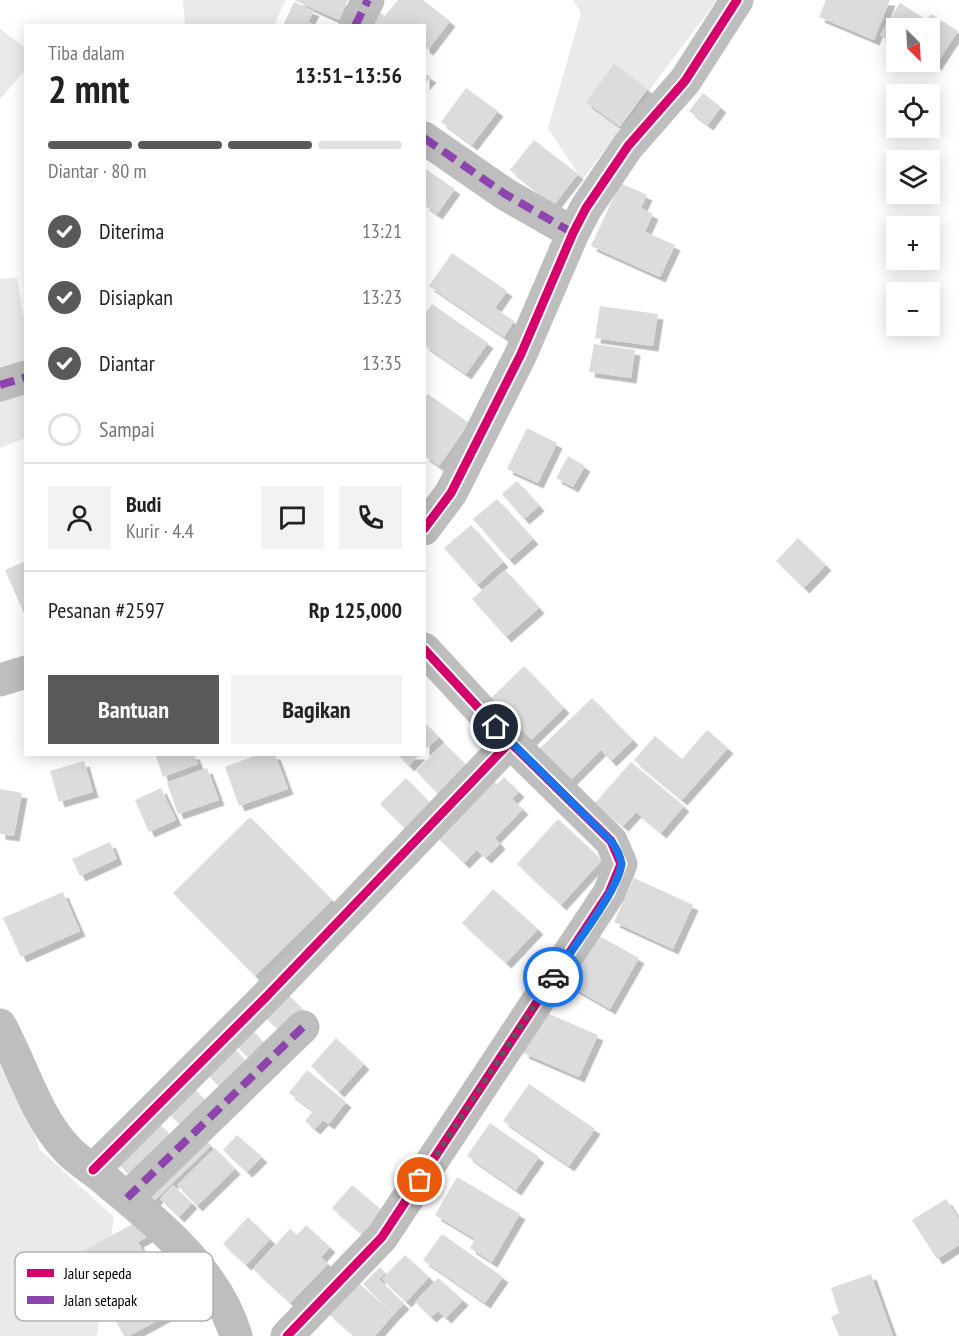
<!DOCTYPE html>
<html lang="id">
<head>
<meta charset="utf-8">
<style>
	:root { --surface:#fff; --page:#f2f2f2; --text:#222; --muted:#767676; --line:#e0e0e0; --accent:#595959 }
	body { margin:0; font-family:"PT Sans Narrow",sans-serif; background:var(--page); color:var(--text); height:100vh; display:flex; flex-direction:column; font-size:22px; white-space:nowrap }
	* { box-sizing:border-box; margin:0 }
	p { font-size:20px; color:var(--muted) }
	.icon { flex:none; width:33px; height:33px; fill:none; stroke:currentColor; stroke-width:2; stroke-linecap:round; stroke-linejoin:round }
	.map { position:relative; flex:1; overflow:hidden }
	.side { position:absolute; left:24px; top:24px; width:402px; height:732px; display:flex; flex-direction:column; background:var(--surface); border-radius:0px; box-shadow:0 3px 15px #0003 }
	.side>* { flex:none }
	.needle { width:39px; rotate:156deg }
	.controls { position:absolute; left:886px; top:18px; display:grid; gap:12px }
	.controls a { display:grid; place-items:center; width:54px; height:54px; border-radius:0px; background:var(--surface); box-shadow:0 3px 15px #0003; font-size:30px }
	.pin { position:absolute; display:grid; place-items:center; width:51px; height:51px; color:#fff; margin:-26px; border:3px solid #fff; border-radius:50%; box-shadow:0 2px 6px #0007 }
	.courier { position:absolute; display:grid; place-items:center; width:60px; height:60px; margin:-30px; border:4px solid #1a73e8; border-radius:50%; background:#fff; color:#222; box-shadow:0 2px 8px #0007 }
	.headline em { font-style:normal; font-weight:700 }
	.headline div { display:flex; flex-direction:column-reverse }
	.headline { display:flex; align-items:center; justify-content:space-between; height:102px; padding:0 24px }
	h1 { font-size:39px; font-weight:700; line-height:45px }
	.bar { display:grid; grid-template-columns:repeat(4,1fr); gap:9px 6px; align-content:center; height:72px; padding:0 24px }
	.bar i { height:8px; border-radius:4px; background:var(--line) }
	.bar .on { background:var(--accent) }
	.bar p { grid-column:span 4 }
	.line { display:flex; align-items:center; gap:15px; padding:0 24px; border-top:2px solid var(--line) }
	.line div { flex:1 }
	.round { display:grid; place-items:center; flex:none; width:63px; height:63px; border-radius:0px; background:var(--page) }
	ol { padding:0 24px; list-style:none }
	li { display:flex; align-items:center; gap:18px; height:66px }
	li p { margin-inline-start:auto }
	li .icon { padding:6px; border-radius:50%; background:var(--accent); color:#fff; stroke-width:4 }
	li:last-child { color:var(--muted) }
	li i { width:33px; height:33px; border:3px solid var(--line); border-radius:50% }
	.action { display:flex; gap:12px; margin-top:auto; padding:12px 24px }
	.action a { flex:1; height:69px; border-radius:0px; background:var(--accent); color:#fff; font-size:24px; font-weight:700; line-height:69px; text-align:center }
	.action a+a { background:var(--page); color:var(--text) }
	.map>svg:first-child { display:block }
	.green { fill:#eaeaea }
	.building { fill:#dcdcdc; filter:url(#shadow) }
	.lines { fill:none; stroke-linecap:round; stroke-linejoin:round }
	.minor { stroke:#bebebe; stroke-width:33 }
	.quiet { stroke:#8e44ad; stroke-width:8; stroke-dasharray:15 8; stroke-linecap:butt }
	.cycleway-casing { stroke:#fff; stroke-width:13 }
	.cycleway { stroke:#d6006c; stroke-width:9 }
	.done { stroke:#595959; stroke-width:6; stroke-dasharray:0 10.8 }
	.route { stroke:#1a73e8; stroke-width:8 }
	.key { fill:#fff; stroke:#b2b2b2; stroke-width:1.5 }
	.key-label { font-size:16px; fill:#000 }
</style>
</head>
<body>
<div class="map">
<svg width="959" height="1336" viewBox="0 0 959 1336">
	<defs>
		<filter id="shadow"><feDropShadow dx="5.5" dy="5.5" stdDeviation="0" flood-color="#0004"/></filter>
	</defs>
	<rect width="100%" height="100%" fill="#fff"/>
	<path class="green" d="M183,0H286L274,25L185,26Z
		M573,0H717L582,180L548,128L581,13Z
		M0,29L26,48L25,70L0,99Z
		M17,278L25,326V438L0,448V279Z
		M0,1020L8,1036L39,1149L114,1217L97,1336H0Z"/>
	<path class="building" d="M294,0H348L339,20Z
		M398,0H423L450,21L428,50L424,47V26H369L379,12L385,16Z
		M826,0H890L874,40L819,17Z
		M294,2L314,11L308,22L317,26H283Z
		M900,3L925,19L919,28H897V46L880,35Z
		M931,14L958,31L936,65L930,61V28H922Z
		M614,64L648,89L620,127L586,102Z
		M424,73L431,77L424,85Z
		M466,88L498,111L472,145L441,122Z
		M703,93L721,107L708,125L689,111Z
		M534,140L578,174L554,205L510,170Z
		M424,168L455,189L437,214L424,205Z
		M620,183L647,195L641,208L653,214L645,232L675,245L660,277L591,246Z
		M452,253L507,291L495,308L514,321L504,337L429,286Z
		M432,304L488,343L466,374L424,345V315Z
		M600,306L658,314L653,346L595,338Z
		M594,344L635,350L631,378L589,372Z
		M428,394L469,423L439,466L424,456V399Z
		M527,428L557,443L538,483L507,469Z
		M568,456L585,466L573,487L556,478Z
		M517,481L539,506L524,519L502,494Z
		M497,499L533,539L509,560L473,519Z
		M471,525L503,562L477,585L444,548Z
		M798,538L826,565L804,588L776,561Z
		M26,561V618L5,570Z
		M505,570L539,608L506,637L472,599Z
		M524,666L564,708L527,744L486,703Z
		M592,698L633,740L611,761L601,750L567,784L536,752Z
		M424,722L439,737L424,751Z
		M707,730L728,748L682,800L634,760L655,736L682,759Z
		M444,743L470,769L441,797L416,771Z
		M155,754H194L198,764L163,777Z
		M259,754H275L288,789L239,806L225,767Z
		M397,754H420L409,766Z
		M84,761L93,792L59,802L50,771Z
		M631,762L684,806L661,833L636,812L623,826L595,803Z
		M207,768L219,800L178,814L167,783Z
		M489,777L497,784L504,777L519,792L512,799L523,809L495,838L500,844L486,858L477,850L464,863L433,833Z
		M406,778L431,804L406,829L380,804Z
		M161,788L176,820L149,832L135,800Z
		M0,789L22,793L14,836L0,834Z
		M250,817L332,900L255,976L173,893Z
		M558,819L602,860L561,905L517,864Z
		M110,842L117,859L80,876L72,859Z
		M634,878L693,905L673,949L614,922Z
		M493,889L538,929L506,963L462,923Z
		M63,892L80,931L21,957L3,918Z
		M592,932L639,958L610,1009L563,982Z
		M284,991L307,1013L286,1036L262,1014Z
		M542,1011L598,1035L579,1077L523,1053Z
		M250,1028L269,1050L254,1064L234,1043Z
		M336,1038L364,1064L339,1092L311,1066Z
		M231,1045L248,1065L220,1088L203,1069Z
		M307,1070L346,1102L329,1124L323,1120L315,1129L305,1121L313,1111L289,1093Z
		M188,1083L210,1105L186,1130L163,1108Z
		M529,1084L595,1129L569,1166L503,1121Z
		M153,1118L172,1137L130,1176L112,1157Z
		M490,1123L539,1157L516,1190L467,1156Z
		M197,1132L211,1146L153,1202L139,1188Z
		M237,1135L262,1157L247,1172L223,1150Z
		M215,1148L235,1169L197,1206L177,1185Z
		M457,1177L520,1214L492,1262L470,1248L475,1239L435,1215Z
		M173,1185L192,1203L179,1217L160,1199Z
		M352,1185L383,1211L363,1235L332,1208Z
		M946,1199L959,1219V1245L937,1259L912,1220Z
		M248,1217L270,1239L246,1265L223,1244Z
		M140,1220L149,1236L138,1242L157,1277L102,1306L74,1256Z
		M306,1225L330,1247L321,1257L328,1264L290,1303L253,1269L290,1229L297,1235Z
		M442,1234L503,1277L485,1303L423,1260Z
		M405,1255L429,1277L406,1302L382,1279Z
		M380,1267L385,1273L379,1279L404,1304L394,1314L363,1284Z
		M871,1274L893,1336H839L831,1317L839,1313L831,1288Z
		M438,1278L463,1300L446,1318L438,1311L431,1317L415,1302Z
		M160,1280L177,1310L129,1336H124L109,1308Z
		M356,1281L394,1314L375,1336H354L328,1313Z"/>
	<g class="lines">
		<path class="minor" d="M355,26L368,0
			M424,138L505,194L573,233
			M0,385L26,377
			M424,529L451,493L521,354L573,233L586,208L628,146L685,81L737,0
			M0,680L26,672
			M0,1025C22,1065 35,1115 67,1149C77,1160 91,1168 103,1178C155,1222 216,1268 236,1336
			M93,1170L267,996L510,742
			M127,1198L303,1027
			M287,1336L382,1237L609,893L621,864L611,841L510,742L424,649"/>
		<path class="quiet" d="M355,26L368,0
			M424,138L505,194L573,233
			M0,385L26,377
			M127,1198L303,1027"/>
		<defs>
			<path id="cycleway" d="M424,529L451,493L521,354L573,233L586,208L628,146L685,81L737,0
				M93,1170L267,996L510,742
				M287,1336L382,1237L609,893L621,864L611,841L510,742L424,649"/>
		</defs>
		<use href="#cycleway" class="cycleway-casing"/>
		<use href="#cycleway" class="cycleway"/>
	</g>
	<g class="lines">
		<path class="done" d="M420,1180L553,977"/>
		<path class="route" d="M496,727L611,841C617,849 622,857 621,866C618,890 569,954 553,977"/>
	</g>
	<rect x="15" y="1252" width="198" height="69" rx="9" class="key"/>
	<rect x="27" y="1269" width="27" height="8" fill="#d6006c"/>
	<rect x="27" y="1296" width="27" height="8" fill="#8e44ad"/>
	<g class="key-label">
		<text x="64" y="1279">Jalur sepeda</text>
		<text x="64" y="1306">Jalan setapak</text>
	</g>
</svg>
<div class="controls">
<a><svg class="needle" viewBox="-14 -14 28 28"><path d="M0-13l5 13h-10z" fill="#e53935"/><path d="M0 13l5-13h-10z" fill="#767676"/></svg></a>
<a><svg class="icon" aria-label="locate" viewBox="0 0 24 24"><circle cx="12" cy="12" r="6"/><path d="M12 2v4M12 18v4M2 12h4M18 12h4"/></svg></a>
<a><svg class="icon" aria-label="layers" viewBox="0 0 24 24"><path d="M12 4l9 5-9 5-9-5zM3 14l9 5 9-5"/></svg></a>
<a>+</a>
<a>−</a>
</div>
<div class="pin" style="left:420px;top:1180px;background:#ea580c"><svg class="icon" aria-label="bag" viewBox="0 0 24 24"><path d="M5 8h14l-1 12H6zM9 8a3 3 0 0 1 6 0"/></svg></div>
<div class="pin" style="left:496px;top:727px;background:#1f2937"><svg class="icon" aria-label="home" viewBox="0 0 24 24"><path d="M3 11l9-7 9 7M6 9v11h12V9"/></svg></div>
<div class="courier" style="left:553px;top:977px"><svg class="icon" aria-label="car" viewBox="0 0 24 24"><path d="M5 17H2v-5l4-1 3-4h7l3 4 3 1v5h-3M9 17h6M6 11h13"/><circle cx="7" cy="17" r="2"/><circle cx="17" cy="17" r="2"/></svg></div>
<section class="side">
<div class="headline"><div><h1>2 mnt</h1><p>Tiba dalam</p></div><em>13:51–13:56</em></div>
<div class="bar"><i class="on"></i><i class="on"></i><i class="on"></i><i></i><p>Diantar · 80 m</p></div>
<ol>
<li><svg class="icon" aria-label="check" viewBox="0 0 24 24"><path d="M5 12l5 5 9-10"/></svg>Diterima<p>13:21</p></li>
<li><svg class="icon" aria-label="check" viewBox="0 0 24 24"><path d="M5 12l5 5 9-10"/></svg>Disiapkan<p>13:23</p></li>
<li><svg class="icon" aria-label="check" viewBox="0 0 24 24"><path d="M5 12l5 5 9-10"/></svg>Diantar<p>13:35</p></li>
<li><i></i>Sampai</li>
</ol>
<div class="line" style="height:108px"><a class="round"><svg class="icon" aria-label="person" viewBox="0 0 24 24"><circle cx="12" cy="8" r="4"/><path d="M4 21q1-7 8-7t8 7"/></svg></a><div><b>Budi</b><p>Kurir · 4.4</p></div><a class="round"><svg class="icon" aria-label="chat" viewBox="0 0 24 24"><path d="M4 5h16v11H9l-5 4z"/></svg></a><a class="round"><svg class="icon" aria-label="phone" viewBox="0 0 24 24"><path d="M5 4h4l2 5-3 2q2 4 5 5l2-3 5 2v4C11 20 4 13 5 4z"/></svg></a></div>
<div class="line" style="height:78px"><div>Pesanan #2597</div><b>Rp 125,000</b></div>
<div class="action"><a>Bantuan</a><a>Bagikan</a></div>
</section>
</div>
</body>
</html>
